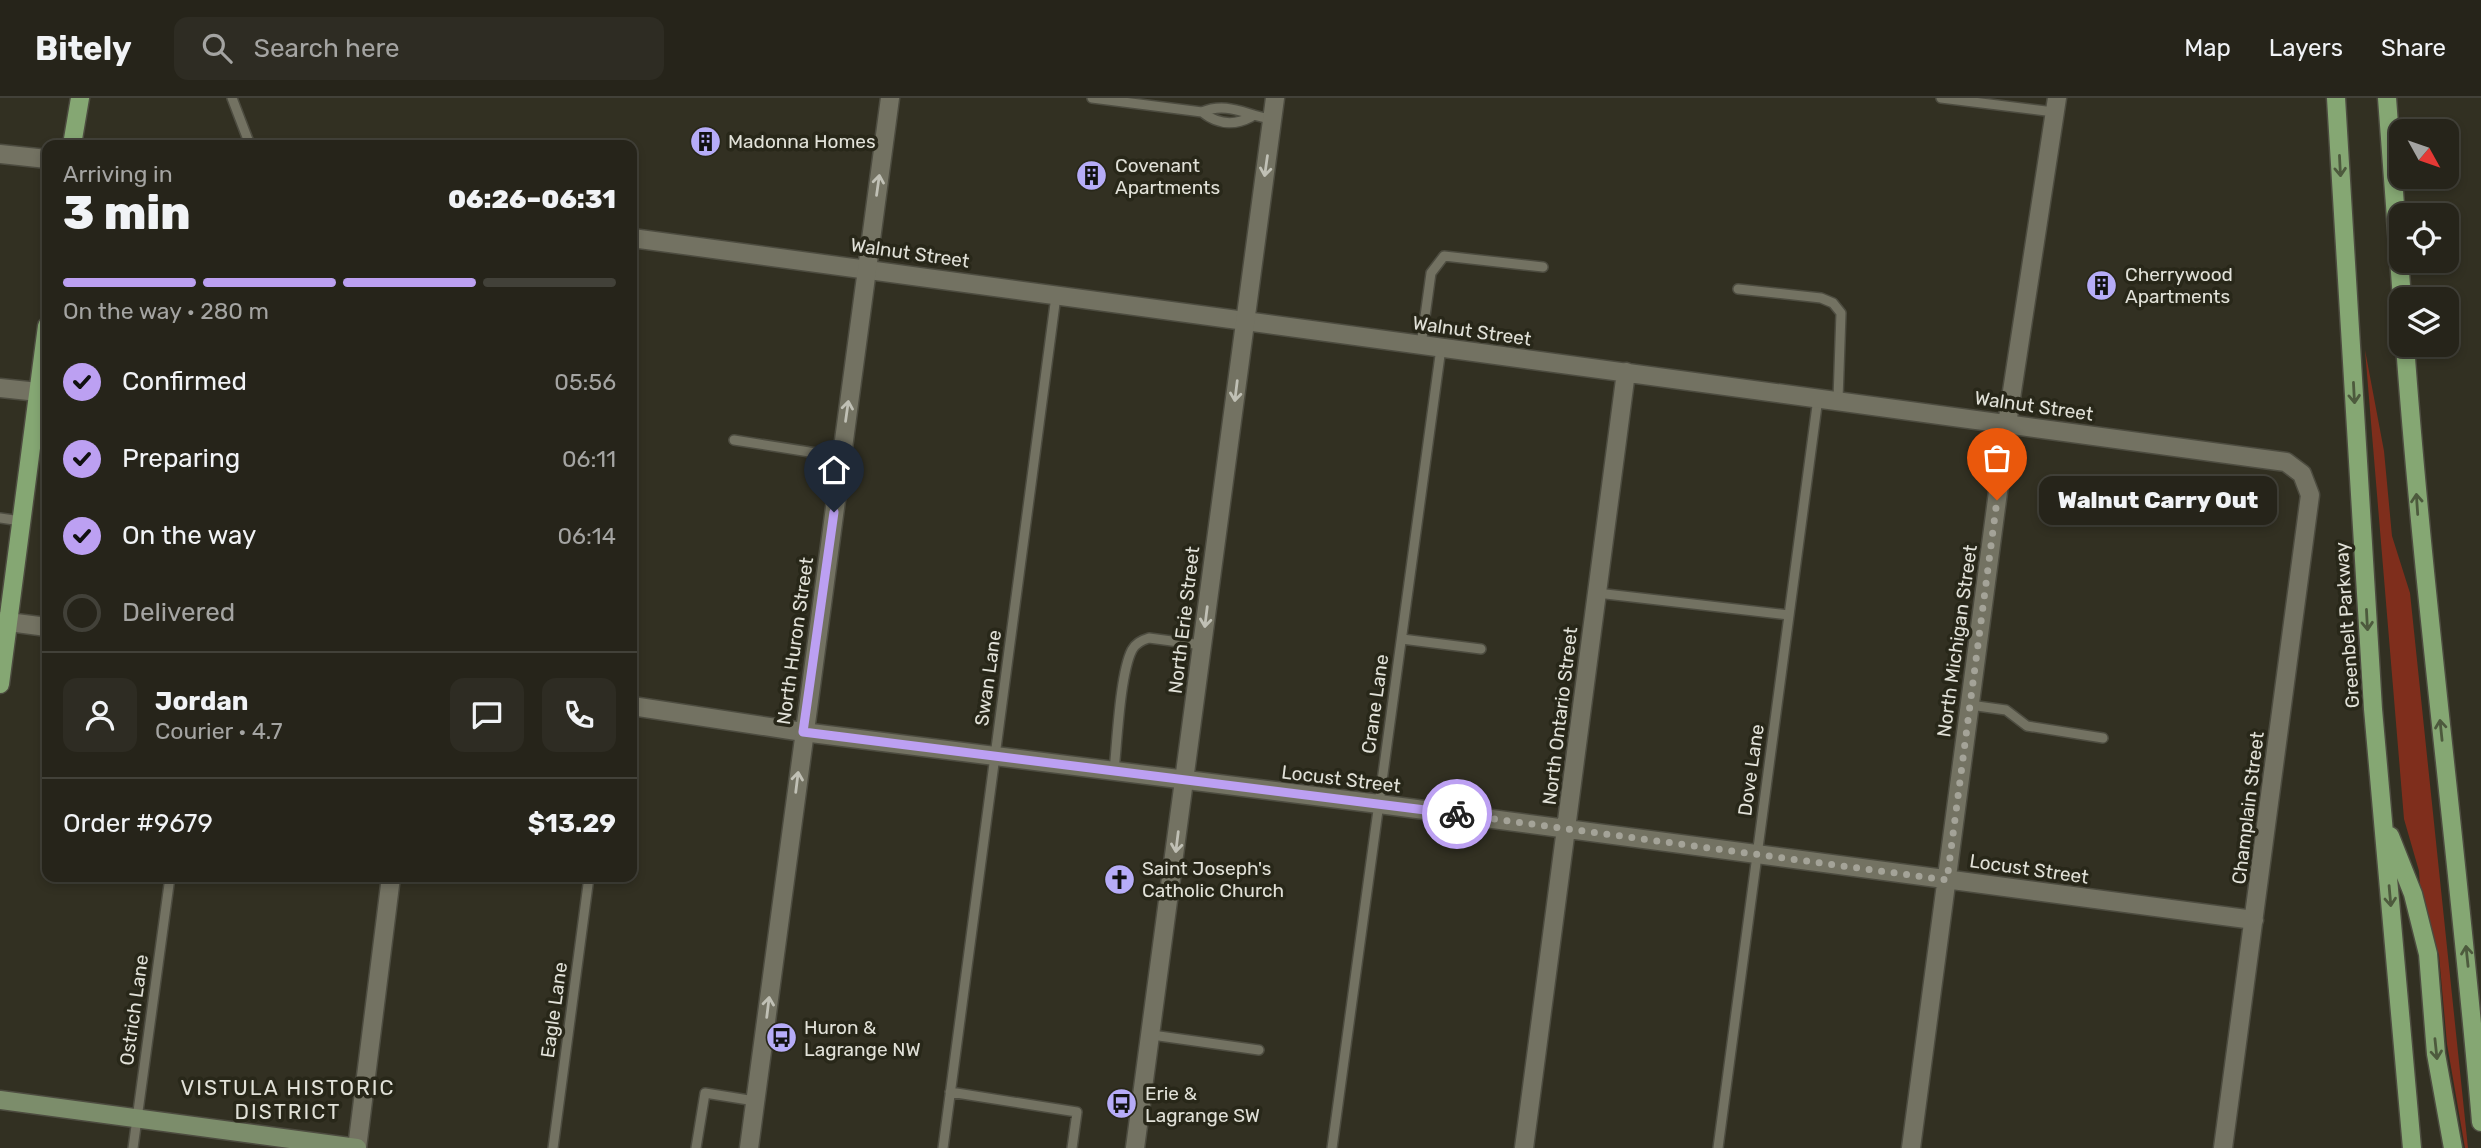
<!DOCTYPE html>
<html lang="en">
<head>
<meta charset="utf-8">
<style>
	:root { --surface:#26241a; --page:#2e2c23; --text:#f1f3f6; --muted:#a4a4a2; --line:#424139; --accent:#bca0f2 }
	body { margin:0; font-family:Rubik,sans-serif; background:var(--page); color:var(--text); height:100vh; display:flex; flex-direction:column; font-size:26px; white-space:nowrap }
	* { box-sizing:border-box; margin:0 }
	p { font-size:23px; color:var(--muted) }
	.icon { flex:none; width:38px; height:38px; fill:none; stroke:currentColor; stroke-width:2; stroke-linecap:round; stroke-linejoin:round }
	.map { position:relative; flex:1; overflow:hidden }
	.drawer { position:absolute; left:42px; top:42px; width:595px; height:742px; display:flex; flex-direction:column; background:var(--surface); border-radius:14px; box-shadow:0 4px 10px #0003,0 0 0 2px var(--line) }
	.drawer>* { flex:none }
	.needle { width:46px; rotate:130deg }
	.buttons { position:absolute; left:2389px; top:21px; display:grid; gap:14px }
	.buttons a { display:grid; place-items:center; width:70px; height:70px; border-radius:14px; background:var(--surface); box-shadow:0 4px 10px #0003,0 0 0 2px var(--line); font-size:35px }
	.pin { position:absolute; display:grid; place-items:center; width:60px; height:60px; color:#fff; margin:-72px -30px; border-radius:50% 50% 50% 0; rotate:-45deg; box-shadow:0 0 7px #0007 }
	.pin .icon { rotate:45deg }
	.courier { position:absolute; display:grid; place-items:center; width:70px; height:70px; margin:-35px; border:5px solid #bca0f2; border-radius:50%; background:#fff; color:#222; box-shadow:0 2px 9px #0007 }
	.bubble { position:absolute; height:49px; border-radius:14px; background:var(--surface); box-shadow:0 4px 10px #0003,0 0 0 2px var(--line); font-size:23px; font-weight:800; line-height:49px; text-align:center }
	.head em { font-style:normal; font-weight:800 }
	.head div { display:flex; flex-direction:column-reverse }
	.head { display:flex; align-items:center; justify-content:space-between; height:119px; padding:0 21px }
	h1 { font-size:46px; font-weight:800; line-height:52px }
	.bar { display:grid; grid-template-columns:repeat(4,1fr); gap:10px 7px; align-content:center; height:84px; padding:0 21px }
	.bar i { height:9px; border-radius:5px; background:var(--line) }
	.bar .selected { background:var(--accent) }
	.bar p { grid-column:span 4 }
	.line { display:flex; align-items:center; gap:18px; padding:0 21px; border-top:2px solid var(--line) }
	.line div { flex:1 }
	.round { display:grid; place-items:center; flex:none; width:74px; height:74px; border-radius:14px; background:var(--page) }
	ol { padding:0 21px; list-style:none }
	li { display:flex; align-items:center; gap:21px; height:77px }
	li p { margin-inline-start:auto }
	li .icon { padding:7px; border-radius:50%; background:var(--accent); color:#111; stroke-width:4 }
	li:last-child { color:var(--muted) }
	li i { width:38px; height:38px; border:4px solid var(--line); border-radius:50% }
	header { display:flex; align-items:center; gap:42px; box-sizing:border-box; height:98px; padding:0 35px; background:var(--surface); border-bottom:2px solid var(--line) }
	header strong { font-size:33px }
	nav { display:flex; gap:38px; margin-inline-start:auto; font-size:24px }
	.search { width:490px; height:63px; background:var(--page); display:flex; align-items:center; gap:18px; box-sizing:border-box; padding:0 24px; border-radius:14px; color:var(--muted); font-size:26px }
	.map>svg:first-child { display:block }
	.green { fill:#7f2e1c }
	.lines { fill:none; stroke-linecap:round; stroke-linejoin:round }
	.service-casing { stroke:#4d4c40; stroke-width:12 }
	.minor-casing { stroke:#4d4c40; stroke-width:21 }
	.tertiary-casing { stroke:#4d4c40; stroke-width:21 }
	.secondary-casing { stroke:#4d4c40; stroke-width:21 }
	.primary-casing { stroke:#4d4c40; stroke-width:21 }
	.service { stroke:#737262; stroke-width:9 }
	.minor { stroke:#737262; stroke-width:18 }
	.tertiary { stroke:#737262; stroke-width:18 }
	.secondary { stroke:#7c8d6b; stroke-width:18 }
	.primary { stroke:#85a773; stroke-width:18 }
	.oneway { stroke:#c0c0b5 }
	.oneway2 { stroke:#4d5a3d }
	.done { stroke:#a4a398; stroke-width:7; stroke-dasharray:0 12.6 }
	.route { stroke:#bca0f2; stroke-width:9 }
	.labels { text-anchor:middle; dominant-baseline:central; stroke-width:7; stroke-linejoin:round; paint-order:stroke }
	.poi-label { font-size:19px; fill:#e1e1d8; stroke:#282719; text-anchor:start }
	.street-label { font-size:19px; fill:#e1e1d8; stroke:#282719 }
	.neighbourhood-label { font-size:21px; letter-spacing:2px; fill:#e1e1d8; stroke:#282719 }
</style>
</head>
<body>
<header>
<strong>Bitely</strong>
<div class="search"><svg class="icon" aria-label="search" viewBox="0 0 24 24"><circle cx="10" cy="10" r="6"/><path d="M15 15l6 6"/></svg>Search here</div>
<nav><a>Map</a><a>Layers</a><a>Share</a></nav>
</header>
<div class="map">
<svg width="2481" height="1050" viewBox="0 0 2481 1050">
	<rect width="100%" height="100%" fill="#323022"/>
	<path class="green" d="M2365,252L2384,353L2392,438L2410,495L2468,1050H2465L2447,946L2439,857L2421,803L2419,773L2404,721Z"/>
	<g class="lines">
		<defs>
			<path id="service" d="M232,0L250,47
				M1092,0L1202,14
				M1941,0L2054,14
				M1251,19C1234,28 1217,26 1202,14C1228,3 1247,18 1272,21
				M1738,191L1821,200L1833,205L1841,215L1838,301
				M1421,247L1431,175L1444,158L1543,169
				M734,342L841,359
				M0,420L21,423
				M1597,495L1789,517
				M1402,541L1481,551
				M1970,607L2006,612L2027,628L2103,640
				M1114,673C1117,645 1120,575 1132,552C1135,546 1142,542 1149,540L1202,547
				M1152,937L1259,952
				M950,994L1077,1014L1072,1050
				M133,1050L170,779
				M553,1050L589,779
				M696,1050L705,995L755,1003
				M943,1050L1056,198
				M1332,1050L1441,250
				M1718,1050L1818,300"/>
			<path id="minor" d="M0,56L47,61
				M632,140L2286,364L2302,376L2310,397L2223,1050
				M0,290L38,294
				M0,523L47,529
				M632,608L803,634L1379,706L2254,822
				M357,1050L391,779
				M1524,1050L1626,274
				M1911,1050L2007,326L2057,0"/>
			<path id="tertiary" d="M749,1050L890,0
				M1135,1050L1275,0"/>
			<path id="secondary" d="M0,1002L357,1050"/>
			<path id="primary" d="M2336,0L2373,611L2412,1050
				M2387,0L2402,201
				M72,47L80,0
				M2405,247C2424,506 2459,764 2481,1024
				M0,586L47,228
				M2390,738L2413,796L2428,856L2436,956L2453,1050"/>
		</defs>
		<use href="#service" class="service-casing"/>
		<use href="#minor" class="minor-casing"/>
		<use href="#tertiary" class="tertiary-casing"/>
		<use href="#secondary" class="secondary-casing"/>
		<use href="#primary" class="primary-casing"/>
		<use href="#service" class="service"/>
		<use href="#minor" class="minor"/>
		<use href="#tertiary" class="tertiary"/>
		<use href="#secondary" class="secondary"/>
		<use href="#primary" class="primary"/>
	</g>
	<defs><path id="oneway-shaft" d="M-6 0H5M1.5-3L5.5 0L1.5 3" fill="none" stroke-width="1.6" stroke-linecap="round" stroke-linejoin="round" transform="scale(1.75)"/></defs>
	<g class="oneway">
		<use href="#oneway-shaft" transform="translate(1266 68) rotate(98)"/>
		<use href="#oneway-shaft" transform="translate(878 87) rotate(-82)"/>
		<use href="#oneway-shaft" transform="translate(1236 293) rotate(97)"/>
		<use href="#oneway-shaft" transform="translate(847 313) rotate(-82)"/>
		<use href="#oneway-shaft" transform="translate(1206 519) rotate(97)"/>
		<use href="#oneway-shaft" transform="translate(797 684) rotate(-83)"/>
		<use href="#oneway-shaft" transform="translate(1177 744) rotate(97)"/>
		<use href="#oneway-shaft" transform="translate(768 909) rotate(-83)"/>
	</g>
	<g class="oneway2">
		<use href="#oneway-shaft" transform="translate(2340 68) rotate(87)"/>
		<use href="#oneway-shaft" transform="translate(2354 295) rotate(87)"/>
		<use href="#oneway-shaft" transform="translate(2417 406) rotate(-94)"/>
		<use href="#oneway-shaft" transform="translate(2367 522) rotate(87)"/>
		<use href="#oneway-shaft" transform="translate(2441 632) rotate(-96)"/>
		<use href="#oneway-shaft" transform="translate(2390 798) rotate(85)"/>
		<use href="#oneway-shaft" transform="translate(2467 858) rotate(-96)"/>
		<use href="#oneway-shaft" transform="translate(2436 951) rotate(84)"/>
	</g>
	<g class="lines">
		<path class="done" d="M1457,716L1947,782L1997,402"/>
		<path class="route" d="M834,414L803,634L1457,716"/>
	</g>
	<defs>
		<symbol id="building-disc" viewBox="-11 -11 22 22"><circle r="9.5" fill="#b6acf8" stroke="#282719"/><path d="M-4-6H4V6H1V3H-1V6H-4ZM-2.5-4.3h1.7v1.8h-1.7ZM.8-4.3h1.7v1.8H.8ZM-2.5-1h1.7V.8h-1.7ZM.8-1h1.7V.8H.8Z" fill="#111"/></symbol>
		<symbol id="church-disc" viewBox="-11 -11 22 22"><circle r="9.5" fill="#b6acf8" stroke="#282719"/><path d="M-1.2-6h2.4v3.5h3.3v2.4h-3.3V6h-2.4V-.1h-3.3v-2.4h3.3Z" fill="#111"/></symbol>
		<symbol id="bus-disc" viewBox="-11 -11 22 22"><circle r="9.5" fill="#b6acf8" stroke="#282719"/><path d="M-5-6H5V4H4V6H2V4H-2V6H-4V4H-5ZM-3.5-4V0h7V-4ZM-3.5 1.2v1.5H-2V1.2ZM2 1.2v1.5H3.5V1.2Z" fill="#111"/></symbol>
	</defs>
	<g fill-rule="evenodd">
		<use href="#building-disc" x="688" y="26" width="35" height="35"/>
		<use href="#building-disc" x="1074" y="60" width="35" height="35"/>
		<use href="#building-disc" x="2084" y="170" width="35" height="35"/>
		<use href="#church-disc" x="1102" y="764" width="35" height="35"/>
		<use href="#bus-disc" x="764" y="922" width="35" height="35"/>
		<use href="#bus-disc" x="1104" y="988" width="35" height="35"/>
	</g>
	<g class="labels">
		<g class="poi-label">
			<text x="728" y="43">Madonna Homes</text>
			<text x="1115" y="67">Covenant<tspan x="1115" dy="22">Apartments</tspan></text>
			<text x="2125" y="176">Cherrywood<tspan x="2125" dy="22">Apartments</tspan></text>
			<text x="1142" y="770">Saint Joseph's<tspan x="1142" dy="22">Catholic Church</tspan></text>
			<text x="804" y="929">Huron &amp;<tspan x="804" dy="22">Lagrange NW</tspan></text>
			<text x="1145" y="995">Erie &amp;<tspan x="1145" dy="22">Lagrange SW</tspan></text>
		</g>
		<g class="street-label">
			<text transform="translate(910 155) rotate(8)">Walnut Street</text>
			<text transform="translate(1472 233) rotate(8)">Walnut Street</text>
			<text transform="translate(2034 308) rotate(8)">Walnut Street</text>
			<text transform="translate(1184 522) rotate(-83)">North Erie Street</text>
			<text transform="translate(2347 527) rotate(-94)">Greenbelt Parkway</text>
			<text transform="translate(795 543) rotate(-82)">North Huron Street</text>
			<text transform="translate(1957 543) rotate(-82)">North Michigan Street</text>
			<text transform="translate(988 580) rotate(-82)">Swan Lane</text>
			<text transform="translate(1375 606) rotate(-82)">Crane Lane</text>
			<text transform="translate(1560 618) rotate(-83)">North Ontario Street</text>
			<text transform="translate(1751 672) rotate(-82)">Dove Lane</text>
			<text transform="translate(1341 681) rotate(7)">Locust Street</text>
			<text transform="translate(2248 710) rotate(-83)">Champlain Street</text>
			<text transform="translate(2029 771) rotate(8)">Locust Street</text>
			<text transform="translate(134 912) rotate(-82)">Ostrich Lane</text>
			<text transform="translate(554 912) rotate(-82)">Eagle Lane</text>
		</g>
		<g class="neighbourhood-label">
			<text x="288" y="989">VISTULA HISTORIC<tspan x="288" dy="24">DISTRICT</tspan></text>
		</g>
	</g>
</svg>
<div class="buttons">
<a><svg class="needle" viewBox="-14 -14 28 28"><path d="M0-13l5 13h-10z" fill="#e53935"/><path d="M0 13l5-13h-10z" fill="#a4a4a2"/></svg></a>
<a><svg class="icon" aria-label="locate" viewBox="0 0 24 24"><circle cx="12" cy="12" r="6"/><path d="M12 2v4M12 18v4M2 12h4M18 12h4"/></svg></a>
<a><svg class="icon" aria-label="layers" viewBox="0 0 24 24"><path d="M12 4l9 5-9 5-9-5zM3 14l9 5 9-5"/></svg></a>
</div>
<div class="pin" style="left:1997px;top:402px;background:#ea580c"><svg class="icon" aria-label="bag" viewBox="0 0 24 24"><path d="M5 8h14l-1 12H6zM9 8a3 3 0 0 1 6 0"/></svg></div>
<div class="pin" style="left:834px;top:414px;background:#1f2937"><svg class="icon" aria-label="home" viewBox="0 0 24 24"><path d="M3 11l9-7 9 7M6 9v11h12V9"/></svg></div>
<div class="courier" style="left:1457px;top:716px"><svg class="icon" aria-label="bike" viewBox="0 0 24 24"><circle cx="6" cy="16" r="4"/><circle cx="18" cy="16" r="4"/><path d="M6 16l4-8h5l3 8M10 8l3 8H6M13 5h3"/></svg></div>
<div class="bubble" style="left:2039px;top:378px;width:238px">Walnut Carry Out</div>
<section class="drawer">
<div class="head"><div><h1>3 min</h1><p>Arriving in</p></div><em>06:26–06:31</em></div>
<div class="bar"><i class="selected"></i><i class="selected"></i><i class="selected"></i><i></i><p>On the way · 280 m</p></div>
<ol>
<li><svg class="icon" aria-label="check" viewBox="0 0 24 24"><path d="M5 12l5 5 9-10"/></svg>Confirmed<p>05:56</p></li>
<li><svg class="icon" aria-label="check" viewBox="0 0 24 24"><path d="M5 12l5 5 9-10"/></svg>Preparing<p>06:11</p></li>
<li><svg class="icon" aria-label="check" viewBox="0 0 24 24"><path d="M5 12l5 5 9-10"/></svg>On the way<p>06:14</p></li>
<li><i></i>Delivered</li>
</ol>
<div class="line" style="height:126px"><a class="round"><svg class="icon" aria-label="person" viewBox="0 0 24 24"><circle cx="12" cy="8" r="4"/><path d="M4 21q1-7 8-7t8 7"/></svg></a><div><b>Jordan</b><p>Courier · 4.7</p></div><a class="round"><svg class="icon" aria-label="chat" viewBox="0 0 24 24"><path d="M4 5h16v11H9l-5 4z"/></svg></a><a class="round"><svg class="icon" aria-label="phone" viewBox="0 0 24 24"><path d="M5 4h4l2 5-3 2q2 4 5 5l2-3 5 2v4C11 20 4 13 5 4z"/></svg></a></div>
<div class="line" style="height:91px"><div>Order #9679</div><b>$13.29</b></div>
</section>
</div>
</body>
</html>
